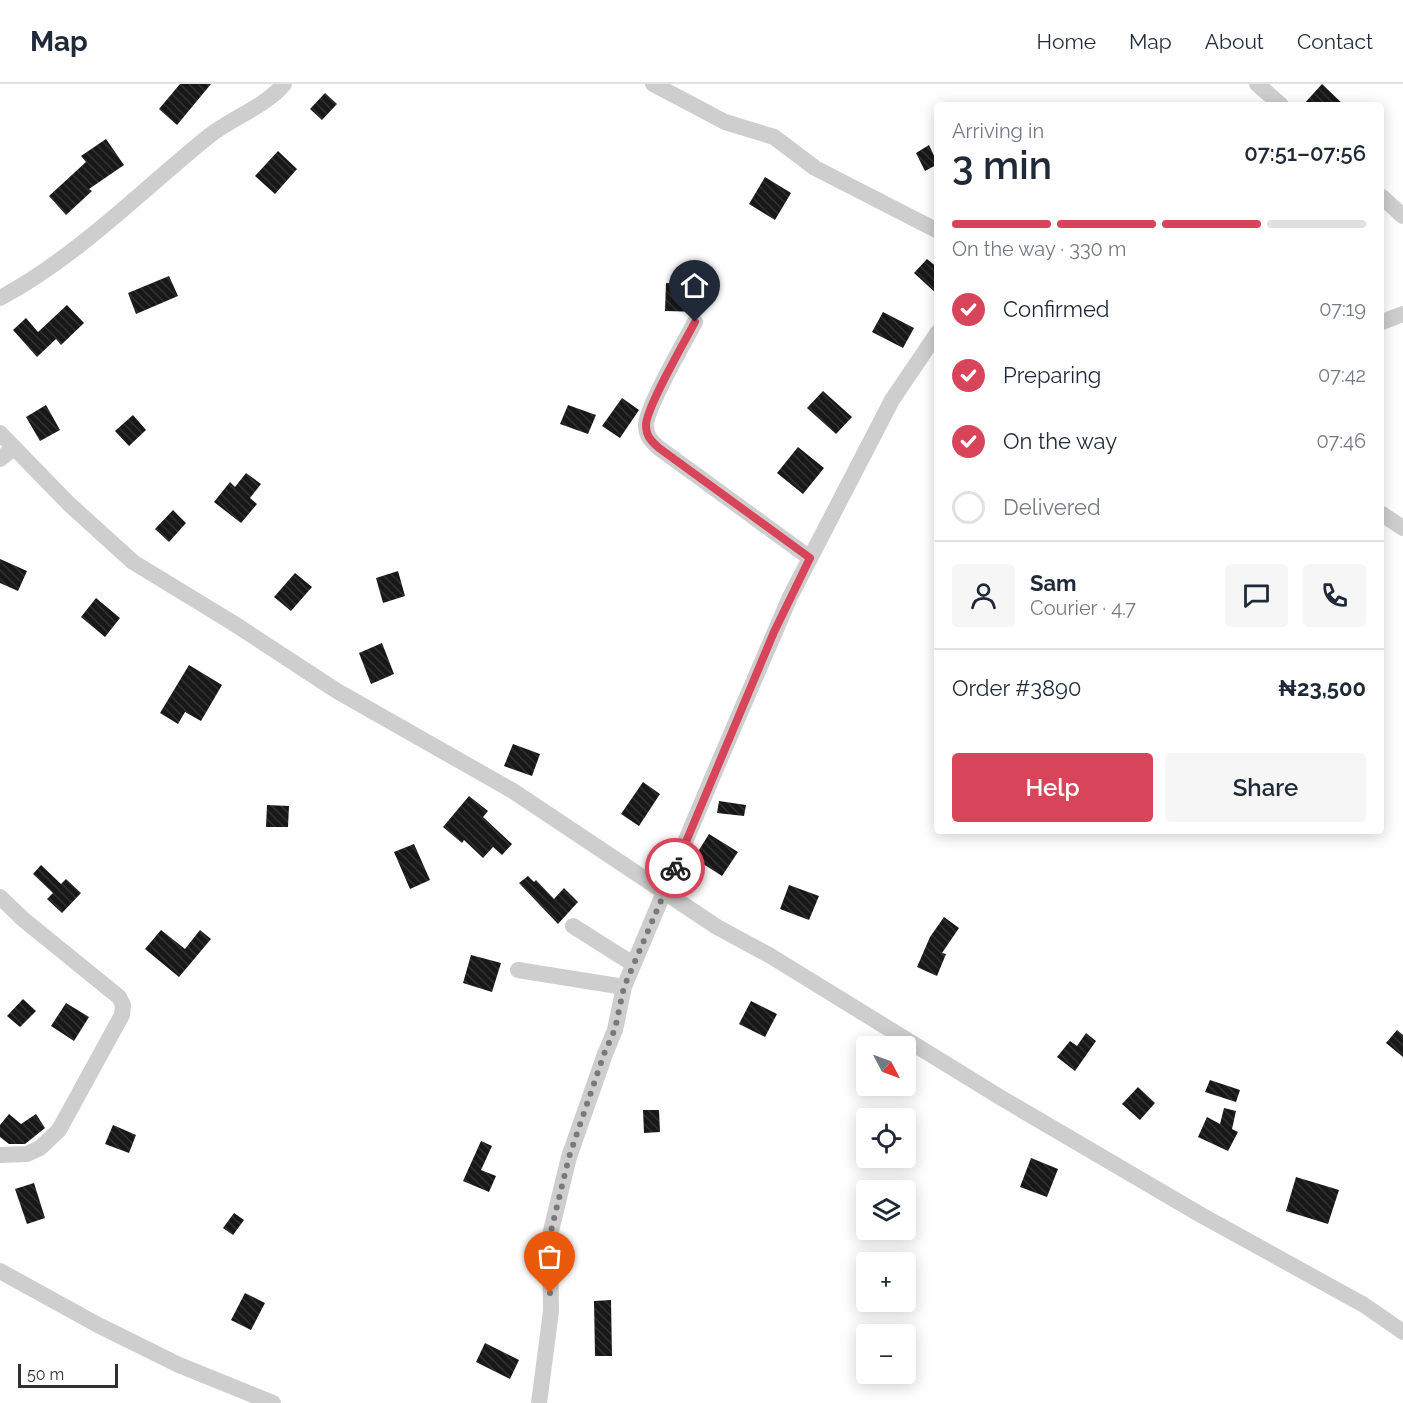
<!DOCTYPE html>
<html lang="en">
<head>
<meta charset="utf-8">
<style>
	:root { --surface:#fff; --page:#f6f6f7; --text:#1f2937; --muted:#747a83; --line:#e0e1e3; --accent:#d84459 }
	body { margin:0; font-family:Raleway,sans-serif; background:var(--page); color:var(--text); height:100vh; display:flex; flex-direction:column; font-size:22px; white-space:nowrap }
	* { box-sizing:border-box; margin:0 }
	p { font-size:20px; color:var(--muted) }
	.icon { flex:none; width:33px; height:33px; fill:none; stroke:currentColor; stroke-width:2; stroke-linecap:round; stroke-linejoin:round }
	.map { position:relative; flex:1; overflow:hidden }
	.details { position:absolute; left:934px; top:18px; width:450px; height:732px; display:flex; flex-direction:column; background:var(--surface); border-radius:6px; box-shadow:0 3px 15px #0003 }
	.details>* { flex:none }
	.needle { width:39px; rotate:131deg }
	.buttons { position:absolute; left:856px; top:952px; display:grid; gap:12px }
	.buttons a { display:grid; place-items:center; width:60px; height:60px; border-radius:6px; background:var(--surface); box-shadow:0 3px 15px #0003; font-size:30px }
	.scale { position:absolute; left:18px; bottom:15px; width:100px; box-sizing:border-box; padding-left:6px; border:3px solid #313131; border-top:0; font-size:16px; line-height:21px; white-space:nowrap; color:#313131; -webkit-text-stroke:4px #fff; paint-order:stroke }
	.pin { position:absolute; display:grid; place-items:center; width:51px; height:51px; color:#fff; margin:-62px -26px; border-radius:50% 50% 50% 0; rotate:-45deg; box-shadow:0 0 6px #0007 }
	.pin .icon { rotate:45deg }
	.courier { position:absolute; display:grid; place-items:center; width:60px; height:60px; margin:-30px; border:4px solid #d84459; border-radius:50%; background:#fff; color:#222; box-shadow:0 2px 8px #0007 }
	.summary em { font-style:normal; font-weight:600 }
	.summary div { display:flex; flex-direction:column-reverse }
	.summary { display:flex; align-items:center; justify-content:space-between; height:102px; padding:0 18px }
	h1 { font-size:39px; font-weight:600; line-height:45px }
	.bar { display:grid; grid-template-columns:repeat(4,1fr); gap:9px 6px; align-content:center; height:72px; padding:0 18px }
	.bar i { height:8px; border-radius:4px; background:var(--line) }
	.bar .active { background:var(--accent) }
	.bar p { grid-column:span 4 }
	.line { display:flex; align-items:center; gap:15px; padding:0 18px; border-top:2px solid var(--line) }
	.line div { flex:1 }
	.round { display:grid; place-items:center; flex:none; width:63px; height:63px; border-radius:6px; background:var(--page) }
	ol { padding:0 18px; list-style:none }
	li { display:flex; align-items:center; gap:18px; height:66px }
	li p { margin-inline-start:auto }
	li .icon { padding:6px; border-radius:50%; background:var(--accent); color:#fff; stroke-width:4 }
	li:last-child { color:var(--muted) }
	li i { width:33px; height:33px; border:3px solid var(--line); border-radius:50% }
	.cta { display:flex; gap:12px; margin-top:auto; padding:12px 18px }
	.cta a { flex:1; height:69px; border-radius:6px; background:var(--accent); color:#fff; font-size:24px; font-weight:600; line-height:69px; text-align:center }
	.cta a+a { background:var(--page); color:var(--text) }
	header { display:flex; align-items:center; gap:36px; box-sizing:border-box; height:84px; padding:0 30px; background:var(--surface); border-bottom:2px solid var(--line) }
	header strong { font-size:28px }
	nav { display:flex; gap:33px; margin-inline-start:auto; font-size:21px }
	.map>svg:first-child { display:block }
	.building { fill:url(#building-back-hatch) }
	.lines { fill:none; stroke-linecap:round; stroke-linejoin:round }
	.minor { stroke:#cecece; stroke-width:16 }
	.done { stroke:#797979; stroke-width:6; stroke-dasharray:0 10.8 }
	.route { stroke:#d84459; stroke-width:8 }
</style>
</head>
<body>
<header>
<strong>Map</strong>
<nav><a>Home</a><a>Map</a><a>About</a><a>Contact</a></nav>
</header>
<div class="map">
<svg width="1403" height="1319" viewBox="0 0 1403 1319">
	<defs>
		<pattern id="building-back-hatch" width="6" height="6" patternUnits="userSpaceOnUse" patternTransform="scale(1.5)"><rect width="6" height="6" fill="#181818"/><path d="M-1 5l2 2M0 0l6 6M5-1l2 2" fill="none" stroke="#313131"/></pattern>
	</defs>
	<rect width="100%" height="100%" fill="#fff"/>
	<path class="building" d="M180,0H211L177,41L159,25Z
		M1322,0L1344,21H1303Z
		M325,9L337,20L322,36L310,25Z
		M106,55L124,81L89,105L92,107L66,131L49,112L86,78L81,72Z
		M929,61L938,80L925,87L916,69Z
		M278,67L297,85L275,110L255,92Z
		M765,93L791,109L775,136L749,120Z
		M927,175L938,184V211L914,189Z
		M169,192L178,212L136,230L128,209Z
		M666,199L703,200L702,228L665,227Z
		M67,221L84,239L61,261L56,255L37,273L13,246L26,234L38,248Z
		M883,228L914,244L903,264L872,248Z
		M823,307L852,333L836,350L807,324Z
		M622,314L639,326L620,354L602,342Z
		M46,321L60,346L40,357L26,333Z
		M568,321L596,331L588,350L560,340Z
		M133,331L146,346L129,362L115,347Z
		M798,363L824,384L803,410L777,389Z
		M246,389L261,400L250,414L257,420L241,439L214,418L230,398L235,403Z
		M173,426L186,439L169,458L155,445Z
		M0,475L27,487L18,507L0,499Z
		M398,487L405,512L383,519L376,494Z
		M295,489L312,503L291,527L274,513Z
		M96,514L120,534L105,553L81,533Z
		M382,559L394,590L371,600L359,569Z
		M189,581L222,601L201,637L185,628L178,640L160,629Z
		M513,660L540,670L532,692L504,682Z
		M643,698L660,710L639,742L621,730Z
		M469,712L488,727L483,733L512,760L502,771L493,763L483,774L464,756L462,759L443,743Z
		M719,717L746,721L744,732L717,729Z
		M267,721L289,722L288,743H266Z
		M709,750L738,768L722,792L694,774Z
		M414,760L430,796L410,805L394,768Z
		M41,781L61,800L66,795L81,809L62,829L47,815L53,809L33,790Z
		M528,792L534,798L536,796L554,815L564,804L578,818L558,840L519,799Z
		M789,801L819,812L809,836L780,825Z
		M944,833L959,844L942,869L946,870L937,892L917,883L930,853Z
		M161,846L185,865L200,846L211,855L179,893L145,865Z
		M471,871L501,879L492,908L463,899Z
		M23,915L36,927L20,943L7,932Z
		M751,917L777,930L765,953L739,940Z
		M66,919L89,933L74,957L51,942Z
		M1397,946L1403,951V973L1386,959Z
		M1086,949L1096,957L1075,987L1057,973L1070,957L1077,962Z
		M1210,996L1240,1006L1236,1018L1205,1008Z
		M1138,1003L1155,1019L1140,1036L1122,1020Z
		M1224,1024L1236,1027L1232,1045L1238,1048L1228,1067L1198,1053L1207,1033L1220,1040Z
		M643,1026H659L660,1048L644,1049Z
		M9,1030L21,1040L36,1030L45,1044L25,1060H9L0,1053V1041Z
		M113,1041L136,1051L129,1069L105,1060Z
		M481,1057L492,1062L481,1086L496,1092L489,1108L463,1097Z
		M1031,1074L1058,1085L1047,1113L1020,1103Z
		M1296,1093L1339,1106L1328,1140L1286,1127Z
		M34,1099L45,1134L27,1140L15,1105Z
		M234,1129L244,1136L233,1151L223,1144Z
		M245,1209L265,1219L251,1246L231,1236Z
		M611,1216L612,1272H595L594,1217Z
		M485,1259L519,1276L510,1295L476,1278Z"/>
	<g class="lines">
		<path class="minor" d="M653,0L725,38L774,53L815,84L938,147
			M1257,0L1281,21
			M1382,113L1403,132
			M0,214C77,173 142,106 209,52C232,34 266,22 284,0
			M695,238C685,257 646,324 646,341C646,352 651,357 659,364L810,474
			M1382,238L1403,230
			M0,349L68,419L133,478L233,539L337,607L513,707L717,843L769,871L1003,1015L1201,1131L1364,1221L1403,1248
			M0,375L14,364
			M1382,430L1403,444
			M0,813L24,836L119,913L123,921L122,931L59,1046L40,1064L27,1070L0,1071
			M573,842L633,880
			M518,886L624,903
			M0,1187L98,1241L179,1281L273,1319
			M539,1319L551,1227L550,1151L569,1073L605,970L615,946L624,903L718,680L790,513L892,316L938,248"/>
	</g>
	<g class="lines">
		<path class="done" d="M550,1209V1151L569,1073L604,970L615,945L624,903L675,784"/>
		<path class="route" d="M675,784L774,548L810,474L659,364C651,357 646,352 646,341C646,324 685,257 695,238"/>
	</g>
</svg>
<div class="buttons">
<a><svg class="needle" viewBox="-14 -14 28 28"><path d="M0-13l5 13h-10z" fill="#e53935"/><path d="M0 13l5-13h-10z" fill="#747a83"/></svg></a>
<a><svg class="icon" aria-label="locate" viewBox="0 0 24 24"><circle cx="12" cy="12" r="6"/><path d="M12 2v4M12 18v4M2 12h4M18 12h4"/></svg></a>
<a><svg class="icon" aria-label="layers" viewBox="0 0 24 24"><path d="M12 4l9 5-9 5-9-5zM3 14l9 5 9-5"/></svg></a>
<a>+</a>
<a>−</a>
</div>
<div class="scale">50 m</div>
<div class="pin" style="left:550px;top:1209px;background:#ea580c"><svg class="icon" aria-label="bag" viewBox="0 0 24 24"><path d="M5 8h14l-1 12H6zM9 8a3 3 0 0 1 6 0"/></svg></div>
<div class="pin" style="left:695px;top:238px;background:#1f2937"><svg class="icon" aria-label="home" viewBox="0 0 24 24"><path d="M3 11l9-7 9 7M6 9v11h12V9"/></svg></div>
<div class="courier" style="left:675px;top:784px"><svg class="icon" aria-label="bike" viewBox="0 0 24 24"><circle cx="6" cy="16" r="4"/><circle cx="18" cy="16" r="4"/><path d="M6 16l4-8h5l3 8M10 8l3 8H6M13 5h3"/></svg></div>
<section class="details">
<div class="summary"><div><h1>3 min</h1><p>Arriving in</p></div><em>07:51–07:56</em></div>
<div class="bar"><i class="active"></i><i class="active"></i><i class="active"></i><i></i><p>On the way · 330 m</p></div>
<ol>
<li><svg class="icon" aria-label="check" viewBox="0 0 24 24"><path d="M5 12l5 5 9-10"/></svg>Confirmed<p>07:19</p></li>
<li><svg class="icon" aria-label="check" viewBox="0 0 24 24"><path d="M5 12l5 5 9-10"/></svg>Preparing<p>07:42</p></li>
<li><svg class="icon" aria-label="check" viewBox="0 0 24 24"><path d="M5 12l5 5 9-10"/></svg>On the way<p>07:46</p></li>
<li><i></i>Delivered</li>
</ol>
<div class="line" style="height:108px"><a class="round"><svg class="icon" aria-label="person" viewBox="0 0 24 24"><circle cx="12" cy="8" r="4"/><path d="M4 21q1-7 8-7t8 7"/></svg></a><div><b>Sam</b><p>Courier · 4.7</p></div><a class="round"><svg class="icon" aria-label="chat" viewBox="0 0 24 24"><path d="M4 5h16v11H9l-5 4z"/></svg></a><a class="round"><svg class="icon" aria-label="phone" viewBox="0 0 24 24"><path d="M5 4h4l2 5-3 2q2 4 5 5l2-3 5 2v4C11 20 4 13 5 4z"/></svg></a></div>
<div class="line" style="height:78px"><div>Order #3890</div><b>₦23,500</b></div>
<div class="cta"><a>Help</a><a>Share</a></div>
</section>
</div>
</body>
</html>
